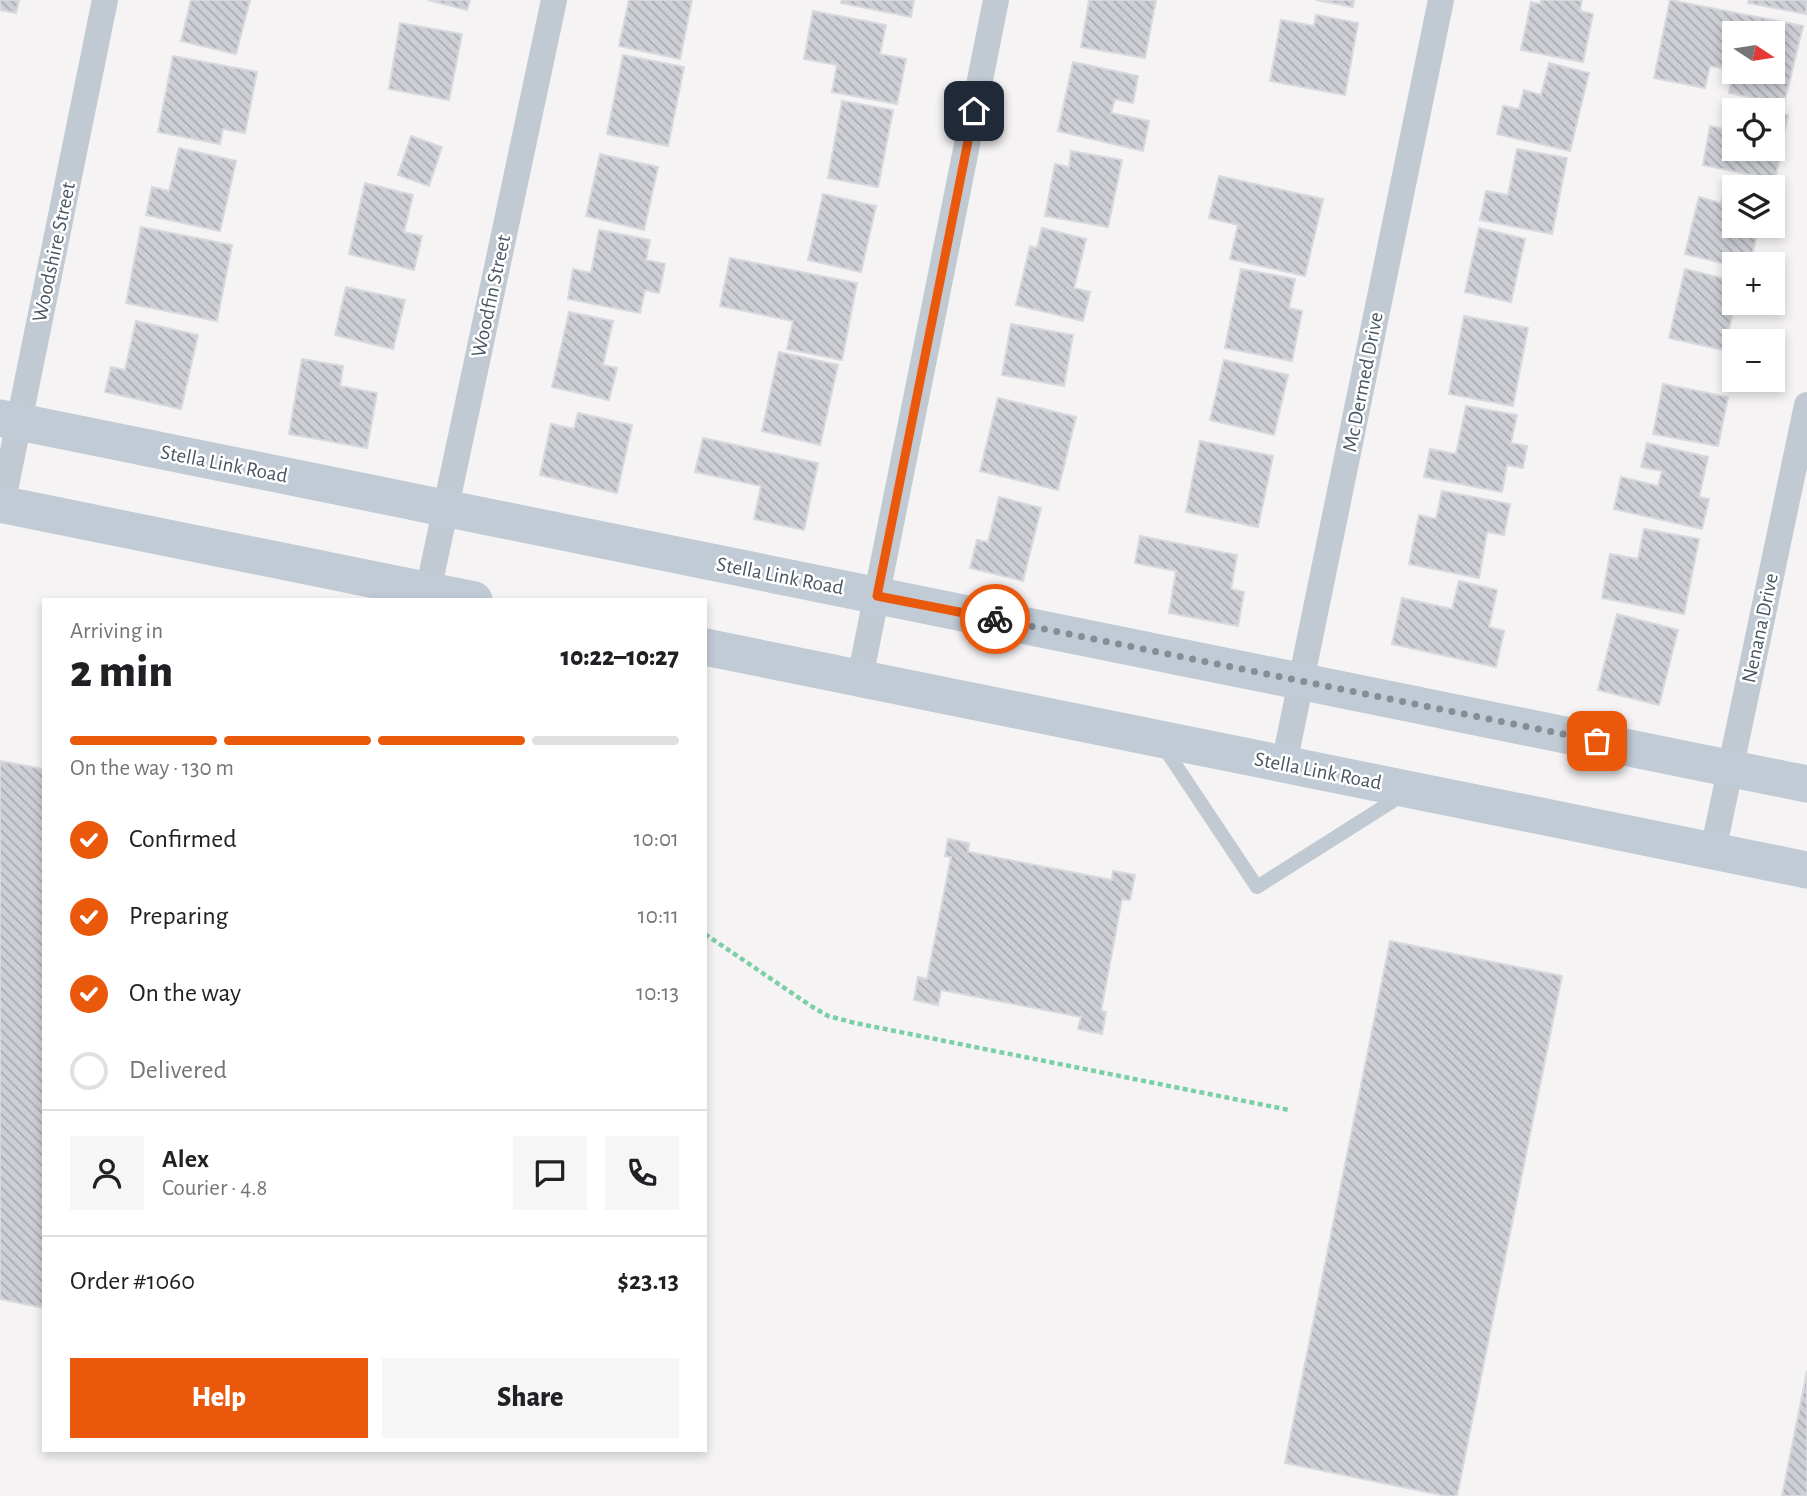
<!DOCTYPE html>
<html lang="en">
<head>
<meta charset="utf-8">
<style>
	:root { --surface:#fff; --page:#f6f6f6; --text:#202124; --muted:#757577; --line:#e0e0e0; --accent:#ea580c }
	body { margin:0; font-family:"Alegreya Sans",sans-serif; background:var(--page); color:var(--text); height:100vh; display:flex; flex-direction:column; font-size:26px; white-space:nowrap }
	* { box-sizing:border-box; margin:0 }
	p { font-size:23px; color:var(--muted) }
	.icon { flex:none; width:38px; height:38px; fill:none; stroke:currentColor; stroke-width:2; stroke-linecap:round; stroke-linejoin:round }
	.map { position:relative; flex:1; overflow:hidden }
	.details { position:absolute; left:42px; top:598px; width:665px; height:854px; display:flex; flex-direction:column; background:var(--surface); border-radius:0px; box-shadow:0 4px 10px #0003 }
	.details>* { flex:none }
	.needle { width:46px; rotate:102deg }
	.tools { position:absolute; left:1722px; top:21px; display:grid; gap:14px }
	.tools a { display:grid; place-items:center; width:63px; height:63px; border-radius:0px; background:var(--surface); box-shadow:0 4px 10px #0003; font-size:35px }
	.pin { position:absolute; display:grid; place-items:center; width:60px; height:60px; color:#fff; margin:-30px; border-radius:14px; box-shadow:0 4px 10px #0006 }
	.courier { position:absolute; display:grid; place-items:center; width:70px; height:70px; margin:-35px; border:5px solid #ea580c; border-radius:50%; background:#fff; color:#222; box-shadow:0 2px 9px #0007 }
	.head em { font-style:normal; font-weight:800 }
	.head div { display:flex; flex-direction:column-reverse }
	.head { display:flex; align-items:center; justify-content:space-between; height:119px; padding:0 28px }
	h1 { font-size:46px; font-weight:800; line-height:52px }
	.bar { display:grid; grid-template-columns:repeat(4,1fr); gap:10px 7px; align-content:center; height:84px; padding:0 28px }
	.bar i { height:9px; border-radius:5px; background:var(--line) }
	.bar .current { background:var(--accent) }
	.bar p { grid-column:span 4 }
	.line { display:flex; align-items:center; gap:18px; padding:0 28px; border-top:2px solid var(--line) }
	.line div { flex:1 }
	.round { display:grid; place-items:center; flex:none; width:74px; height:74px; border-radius:0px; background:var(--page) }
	ol { padding:0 28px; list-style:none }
	li { display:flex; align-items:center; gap:21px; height:77px }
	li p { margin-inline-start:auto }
	li .icon { padding:7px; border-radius:50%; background:var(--accent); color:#fff; stroke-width:4 }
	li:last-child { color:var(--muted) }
	li i { width:38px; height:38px; border:4px solid var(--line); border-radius:50% }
	.primary-button { display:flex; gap:14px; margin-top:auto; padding:14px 28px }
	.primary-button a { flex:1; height:80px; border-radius:0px; background:var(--accent); color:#fff; font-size:28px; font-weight:800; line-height:80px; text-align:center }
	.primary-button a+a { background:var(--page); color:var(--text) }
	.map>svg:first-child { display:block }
	.building { fill:url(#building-back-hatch); stroke:#d7d9de; stroke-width:2; fill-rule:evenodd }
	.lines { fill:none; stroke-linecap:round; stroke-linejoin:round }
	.path { stroke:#7ad0a6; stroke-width:4.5; stroke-dasharray:5 3.5; stroke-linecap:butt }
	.service { stroke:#c1cad2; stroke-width:14 }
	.minor { stroke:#c1cad2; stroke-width:26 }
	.secondary { stroke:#c1cbd6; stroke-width:37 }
	.done { stroke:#868d94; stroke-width:7; stroke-dasharray:0 12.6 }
	.route { stroke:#ea580c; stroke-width:9 }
	.labels { text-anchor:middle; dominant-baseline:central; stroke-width:5; stroke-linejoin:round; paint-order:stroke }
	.street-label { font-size:21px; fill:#4a5661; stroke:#fff }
</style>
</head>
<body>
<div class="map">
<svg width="1807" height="1496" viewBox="0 0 1807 1496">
	<defs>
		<pattern id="building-back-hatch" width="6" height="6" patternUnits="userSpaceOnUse" patternTransform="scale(1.75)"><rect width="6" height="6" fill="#cdcfd5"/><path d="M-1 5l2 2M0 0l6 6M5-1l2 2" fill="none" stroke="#a8abb0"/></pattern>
	</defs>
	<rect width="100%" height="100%" fill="#f5f3f3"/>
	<path class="building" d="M0,0H19L16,13L0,10Z
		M191,0H250L236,54L181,41Z
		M428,0H470L467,10Z
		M629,0H692L680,59L619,46Z
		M842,0H914L911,17L841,3Z
		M1089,0H1156L1145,58L1081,47Z
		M1316,0H1354L1353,7Z
		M1541,0H1582L1580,11L1593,14L1583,62L1521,50L1531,2L1541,4Z
		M1670,0L1803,26L1784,104L1729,93L1733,70L1710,66L1705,88L1654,78ZM1734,33H1773V72H1734Z
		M1749,0H1807L1806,14L1748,3Z
		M813,11L886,25L880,54L906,59L897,104L832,92L837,65L804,59Z
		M1316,15L1358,23L1345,95L1270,81L1281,20L1314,26Z
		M400,23L462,34L449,100L389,89Z
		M623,55L684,67L668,146L607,134Z
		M173,56L257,72L245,133L223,129L220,144L158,132Z
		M1073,62L1138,76L1133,103L1115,99L1111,113L1149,121L1143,151L1058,131Z
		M1549,63L1589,73L1570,151L1497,134L1503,106L1519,109L1524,90L1541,95Z
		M842,101L893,110L878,187L828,178Z
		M1773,112L1788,115L1775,180L1703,165L1710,126L1734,131V149H1773Z
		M411,136L442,147L429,186L398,175Z
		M179,148L236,161L220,231L146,215L152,187L169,191Z
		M1517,149L1567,158L1552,234L1480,220L1486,191L1508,195Z
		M1071,151L1122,160L1108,227L1045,216L1055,164L1069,167Z
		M600,154L658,167L644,230L586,216Z
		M1219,176L1323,199L1305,276L1230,259L1238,225L1209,218Z
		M365,183L413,195L404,232L422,236L414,270L349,254Z
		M1725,188L1734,190V226H1759L1750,264L1734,266L1685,254L1699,197L1721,203Z
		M823,194L876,206L861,272L808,260Z
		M141,227L232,245L217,321L126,303Z
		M1042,228L1086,239L1074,288L1090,292L1083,321L1016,305L1030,246L1037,248Z
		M1479,228L1525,239L1511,302L1465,292Z
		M599,230L650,240L646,260L665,264L659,293L645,290L640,313L568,299L573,269L591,273Z
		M730,258L857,283L842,360L787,349L793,321L720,306Z
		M1241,269L1295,279L1289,308L1302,311L1292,361L1225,348Z
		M1685,269L1734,281L1735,303L1724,350L1669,338Z
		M346,287L405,300L393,349L335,335Z
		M569,312L613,321L603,365L617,368L609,400L552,387Z
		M1464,316L1528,328L1513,406L1449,394Z
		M136,321L198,335L181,409L105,392L111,367L125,370Z
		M1011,324L1073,335L1064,386L1002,375Z
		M779,352L838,365L820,445L762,431Z
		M302,359L343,366L340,386L377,393L367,448L289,434Z
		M1224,360L1288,375L1274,435L1210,420Z
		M1663,384L1728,397L1718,446L1653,434Z
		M998,398L1076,417L1058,490L980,471Z
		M1466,406L1517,415L1511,443L1527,446L1523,468L1507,465L1502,492L1424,477L1430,449L1456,454Z
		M578,413L632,425L617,493L540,475L551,424L574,429Z
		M703,438L818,463L804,530L754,519L761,486L695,472Z
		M1200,441L1273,456L1258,527L1186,512Z
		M1647,443L1708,457L1699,497L1709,499L1702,529L1614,509L1621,477L1658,486L1662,471L1641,467Z
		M1442,491L1510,504L1504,535L1487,532L1479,578L1409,564L1419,515L1436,519Z
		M999,497L1041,508L1023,581L970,568L977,540L988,542Z
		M1644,529L1699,539L1684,614L1602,598L1610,554L1638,559Z
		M1140,536L1237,555L1231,589L1244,592L1238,626L1169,613L1176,571L1135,563Z
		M1459,581L1497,590L1489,627L1504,631L1496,667L1392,644L1402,598L1452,609Z
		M1617,614L1678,630L1659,705L1598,690Z
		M0,761L44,769V1308L0,1299Z
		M948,839L969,843L968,852L1112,880L1113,871L1135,875L1130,900L1122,899L1101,1011L1106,1012L1102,1034L1078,1029L1081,1017L941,990L938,1005L914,1000L918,977L927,979L951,857L945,856Z
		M1390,941L1562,976L1457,1496H1446L1285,1463Z
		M1807,1371V1496H1782Z"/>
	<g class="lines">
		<path class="path" d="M705,934L811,1006L828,1016L855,1023L1289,1110"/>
		<path class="service" d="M1163,746L1257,887L1404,794"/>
		<path class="minor" d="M2,505L105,0
			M428,591L554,0
			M860,678L996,0
			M1284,764L1441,0
			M1713,851L1807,405"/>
		<path class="secondary" d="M0,418L1807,784
			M0,504L474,600
			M705,647L1807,870"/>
	</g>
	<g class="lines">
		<path class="done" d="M995,619L1597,741"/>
		<path class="route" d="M974,111L877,596L995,619"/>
	</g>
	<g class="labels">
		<g class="street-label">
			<text transform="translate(54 252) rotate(-78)">Woodshire Street</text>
			<text transform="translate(491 296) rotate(-78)">Woodfin Street</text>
			<text transform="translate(1363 382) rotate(-79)">Mc Dermed Drive</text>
			<text transform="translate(224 464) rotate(11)">Stella Link Road</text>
			<text transform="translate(780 576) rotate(11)">Stella Link Road</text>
			<text transform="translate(1760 628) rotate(-78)">Nenana Drive</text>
			<text transform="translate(1318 771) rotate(11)">Stella Link Road</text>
		</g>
	</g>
</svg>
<div class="tools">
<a><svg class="needle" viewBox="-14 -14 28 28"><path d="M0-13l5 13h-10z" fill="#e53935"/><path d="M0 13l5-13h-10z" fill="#757577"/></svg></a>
<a><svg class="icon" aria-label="locate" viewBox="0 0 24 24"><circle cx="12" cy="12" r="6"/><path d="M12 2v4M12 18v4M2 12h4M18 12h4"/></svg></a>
<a><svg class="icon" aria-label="layers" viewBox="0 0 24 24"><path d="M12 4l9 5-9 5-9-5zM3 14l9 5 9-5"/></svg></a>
<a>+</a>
<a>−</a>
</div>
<div class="pin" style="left:1597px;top:741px;background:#ea580c"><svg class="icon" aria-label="bag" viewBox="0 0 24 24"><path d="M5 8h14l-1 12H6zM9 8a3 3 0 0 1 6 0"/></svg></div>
<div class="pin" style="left:974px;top:111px;background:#1f2937"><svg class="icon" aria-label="home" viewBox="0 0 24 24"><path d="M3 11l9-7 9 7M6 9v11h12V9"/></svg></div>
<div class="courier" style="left:995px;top:619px"><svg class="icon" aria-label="bike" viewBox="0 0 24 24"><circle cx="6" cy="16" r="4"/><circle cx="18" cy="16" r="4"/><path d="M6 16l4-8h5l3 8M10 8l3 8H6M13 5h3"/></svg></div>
<section class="details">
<div class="head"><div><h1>2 min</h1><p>Arriving in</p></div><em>10:22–10:27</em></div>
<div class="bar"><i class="current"></i><i class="current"></i><i class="current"></i><i></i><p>On the way · 130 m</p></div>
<ol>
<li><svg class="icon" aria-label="check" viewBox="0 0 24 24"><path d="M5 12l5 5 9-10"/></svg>Confirmed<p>10:01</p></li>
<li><svg class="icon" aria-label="check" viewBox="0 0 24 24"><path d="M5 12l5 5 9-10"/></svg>Preparing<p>10:11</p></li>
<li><svg class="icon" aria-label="check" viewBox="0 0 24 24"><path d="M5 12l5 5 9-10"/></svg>On the way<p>10:13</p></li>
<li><i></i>Delivered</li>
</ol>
<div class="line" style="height:126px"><a class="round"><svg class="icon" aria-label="person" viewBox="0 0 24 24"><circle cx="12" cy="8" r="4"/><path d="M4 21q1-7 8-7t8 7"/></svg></a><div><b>Alex</b><p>Courier · 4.8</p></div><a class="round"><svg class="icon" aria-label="chat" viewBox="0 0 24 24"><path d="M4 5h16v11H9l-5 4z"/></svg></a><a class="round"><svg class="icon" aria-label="phone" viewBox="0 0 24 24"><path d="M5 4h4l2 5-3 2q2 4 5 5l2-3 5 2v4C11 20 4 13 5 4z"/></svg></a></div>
<div class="line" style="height:91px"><div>Order #1060</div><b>$23.13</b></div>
<div class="primary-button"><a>Help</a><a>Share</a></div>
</section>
</div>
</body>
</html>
